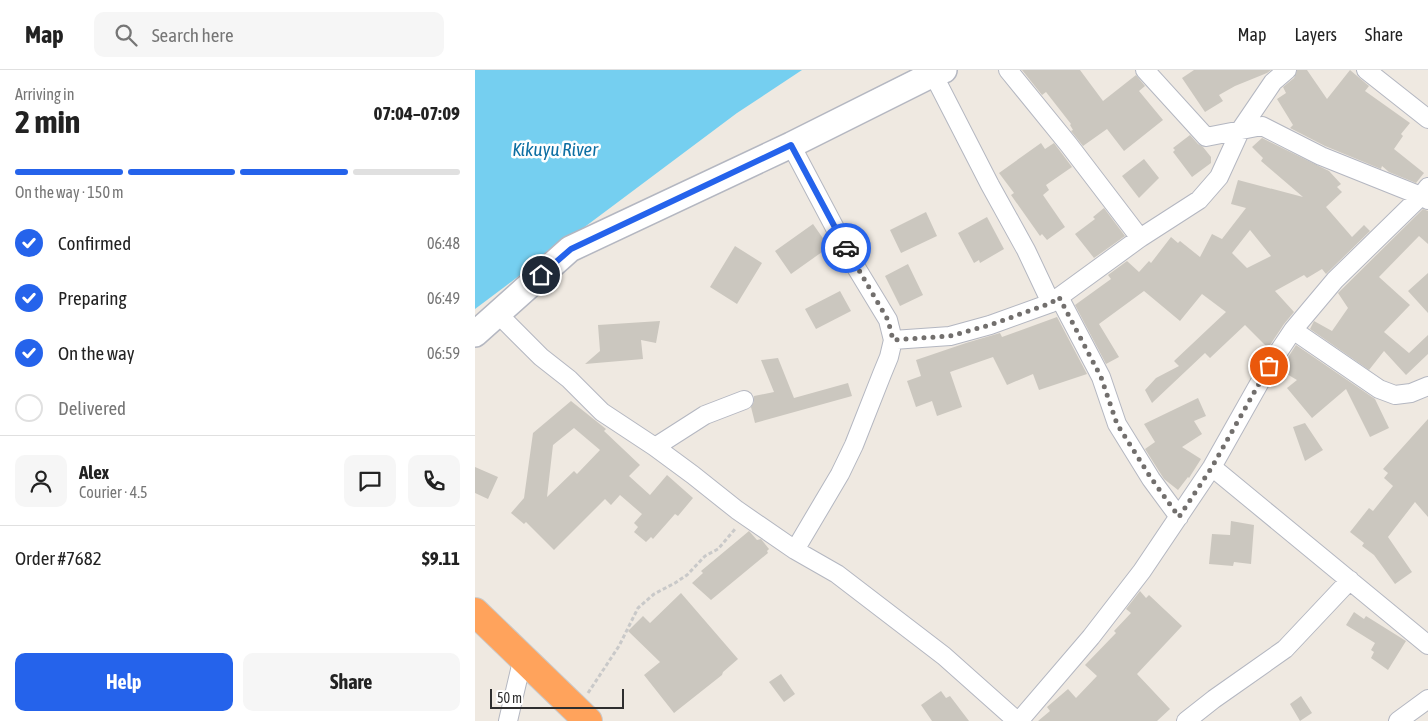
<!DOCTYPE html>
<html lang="en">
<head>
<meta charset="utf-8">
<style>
	:root { --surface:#fff; --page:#f6f6f6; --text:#222; --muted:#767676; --line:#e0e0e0; --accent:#2563eb }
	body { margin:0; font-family:"Asap Condensed",sans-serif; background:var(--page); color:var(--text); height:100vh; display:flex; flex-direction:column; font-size:19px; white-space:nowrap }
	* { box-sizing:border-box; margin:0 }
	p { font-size:16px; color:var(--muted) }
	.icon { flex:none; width:28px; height:28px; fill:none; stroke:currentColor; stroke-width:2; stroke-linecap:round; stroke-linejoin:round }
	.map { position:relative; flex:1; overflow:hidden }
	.side { display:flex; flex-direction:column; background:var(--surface); width:475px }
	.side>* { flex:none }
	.scale { position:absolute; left:15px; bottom:12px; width:134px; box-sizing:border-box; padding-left:5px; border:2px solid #2e2e2e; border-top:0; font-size:14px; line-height:18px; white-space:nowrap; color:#2e2e2e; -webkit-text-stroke:4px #fff; paint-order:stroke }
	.pin { position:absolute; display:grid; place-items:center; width:42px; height:42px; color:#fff; margin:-21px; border:2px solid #fff; border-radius:50%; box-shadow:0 1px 5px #0007 }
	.courier { position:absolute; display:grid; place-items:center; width:50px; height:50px; margin:-25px; border:4px solid #2563eb; border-radius:50%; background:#fff; color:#222; box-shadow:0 1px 6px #0007 }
	.head em { font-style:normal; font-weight:700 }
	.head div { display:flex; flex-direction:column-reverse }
	.head { display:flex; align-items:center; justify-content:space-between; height:85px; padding:0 15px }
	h1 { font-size:32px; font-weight:700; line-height:38px }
	.bar { display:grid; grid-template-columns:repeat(4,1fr); gap:8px 5px; align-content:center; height:60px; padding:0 15px }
	.bar i { height:6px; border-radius:4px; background:var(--line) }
	.bar .active { background:var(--accent) }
	.bar p { grid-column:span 4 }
	.line { display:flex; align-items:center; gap:12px; padding:0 15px; border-top:1px solid var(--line) }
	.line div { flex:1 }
	.round { display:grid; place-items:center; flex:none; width:52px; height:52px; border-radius:10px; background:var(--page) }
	ol { padding:0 15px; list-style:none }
	li { display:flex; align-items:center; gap:15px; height:55px }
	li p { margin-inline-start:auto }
	li .icon { padding:5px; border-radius:50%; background:var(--accent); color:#fff; stroke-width:4 }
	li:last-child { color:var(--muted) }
	li i { width:28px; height:28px; border:2px solid var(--line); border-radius:50% }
	.action { display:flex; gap:10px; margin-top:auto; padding:10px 15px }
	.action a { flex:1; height:58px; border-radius:10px; background:var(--accent); color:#fff; font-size:20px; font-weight:700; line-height:58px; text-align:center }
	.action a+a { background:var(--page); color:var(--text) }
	header { display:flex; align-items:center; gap:30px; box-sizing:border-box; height:70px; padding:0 25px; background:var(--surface); border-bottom:1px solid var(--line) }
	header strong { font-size:24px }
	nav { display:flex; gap:28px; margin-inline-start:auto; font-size:18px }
	.search { width:350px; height:45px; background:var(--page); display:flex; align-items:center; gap:12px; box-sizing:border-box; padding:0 18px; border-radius:10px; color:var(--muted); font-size:19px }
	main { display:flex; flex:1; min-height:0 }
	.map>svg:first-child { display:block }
	.water { fill:#75cff0 }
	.building { fill:#cbc7bf; fill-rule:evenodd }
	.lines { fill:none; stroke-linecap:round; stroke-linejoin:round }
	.street-casing { stroke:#b4b7c1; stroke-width:20 }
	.secondary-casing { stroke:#b4b7c1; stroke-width:28 }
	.highway-casing { stroke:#c9c9c9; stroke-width:30 }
	.path { stroke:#c9c9c9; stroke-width:3; stroke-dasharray:4 2.5; stroke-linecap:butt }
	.street { stroke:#fff; stroke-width:18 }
	.secondary { stroke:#fff; stroke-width:25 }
	.highway { stroke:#ffa35c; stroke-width:28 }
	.done { stroke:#726f6d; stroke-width:5; stroke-dasharray:0 9 }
	.route { stroke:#2563eb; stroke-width:6 }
	.labels { text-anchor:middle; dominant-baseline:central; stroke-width:5; stroke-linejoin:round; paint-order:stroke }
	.water-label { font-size:19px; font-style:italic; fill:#0d6fa3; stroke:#fff }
</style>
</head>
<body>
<header>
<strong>Map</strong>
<div class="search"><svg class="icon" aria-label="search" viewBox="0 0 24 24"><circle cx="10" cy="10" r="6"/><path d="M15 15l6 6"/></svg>Search here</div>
<nav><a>Map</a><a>Layers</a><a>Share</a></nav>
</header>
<main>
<section class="side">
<div class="head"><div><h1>2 min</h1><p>Arriving in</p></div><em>07:04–07:09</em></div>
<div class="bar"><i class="active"></i><i class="active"></i><i class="active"></i><i></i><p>On the way · 150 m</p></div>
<ol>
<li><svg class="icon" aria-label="check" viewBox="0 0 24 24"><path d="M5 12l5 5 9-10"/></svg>Confirmed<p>06:48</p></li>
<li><svg class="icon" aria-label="check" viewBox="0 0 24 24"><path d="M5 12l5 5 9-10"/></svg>Preparing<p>06:49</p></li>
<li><svg class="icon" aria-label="check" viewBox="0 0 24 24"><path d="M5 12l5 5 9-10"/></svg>On the way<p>06:59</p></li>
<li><i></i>Delivered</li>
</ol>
<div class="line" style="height:90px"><a class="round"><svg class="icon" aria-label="person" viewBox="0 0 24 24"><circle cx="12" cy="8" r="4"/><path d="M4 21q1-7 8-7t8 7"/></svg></a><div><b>Alex</b><p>Courier · 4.5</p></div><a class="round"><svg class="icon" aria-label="chat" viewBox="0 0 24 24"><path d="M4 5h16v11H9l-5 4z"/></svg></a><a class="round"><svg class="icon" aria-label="phone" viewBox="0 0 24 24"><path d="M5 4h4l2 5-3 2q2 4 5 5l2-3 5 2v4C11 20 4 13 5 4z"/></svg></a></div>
<div class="line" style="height:65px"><div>Order #7682</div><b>$9.11</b></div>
<div class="action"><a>Help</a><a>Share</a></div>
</section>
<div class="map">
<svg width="953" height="651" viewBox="0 0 953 651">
	<rect width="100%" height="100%" fill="#efe9e1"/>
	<path class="water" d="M0,0H327L262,43L0,239Z"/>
	<path class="building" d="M547,0H605L628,31L661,5L670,16L664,21L688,50L649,81L632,59L608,76L596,61L598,60L595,55L596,54L571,22L567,25Z
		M719,0H796L792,3L760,16L744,25L748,31L730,42L707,8Z
		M822,0H832L852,29L875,0L894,16L890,21L935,53L926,64L928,66L919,79L949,103L941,113L914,102L907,96L906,99L850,76L815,58L818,55L802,29L811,23L808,17L819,8Z
		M715,65L723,74L728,77L736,87V93L717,107L698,82L700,80L698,78Z
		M787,68L854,101L866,114L862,117L867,122L851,137L877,167L889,155L895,161L851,204L847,199L832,208L829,205L800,221L819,242L809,254L793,278L770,255L735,288L730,283L677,333L670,320L681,308L704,296L699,291L751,242L727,224L705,251L669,221L624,254L644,287L631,294L600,235L636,209L633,205L652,191L664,202L674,191L676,193L696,167L703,173L705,171L725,187L737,164L747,169L771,138L756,134L763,110L828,127L786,91L788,88L777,77ZM775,160L796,186L772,198L757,183Z
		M566,73L570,79L579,73L597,97L571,115L574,120L568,125L590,157L572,170L567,164L565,166L536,125L539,123L524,103Z
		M669,89L684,108L664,128L647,106Z
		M629,138L650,166L619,188L600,164L620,149L618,147Z
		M948,139L953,141V174L944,166L904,207L935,235L909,262L934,283L953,265V284L931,305L909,281L894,300L835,259L839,251L857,261L873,238L863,223Z
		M451,142L462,166L426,183L415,160Z
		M512,147L529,179L505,193L504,190L499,193L483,163Z
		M338,154L354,177L316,204L300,181Z
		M260,176L287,193L262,234L235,217Z
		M433,194L448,225L425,236L410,206Z
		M953,203V243L933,221Z
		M365,221L376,241L341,259L330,239Z
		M582,247L612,304L564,320L558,304L532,315L518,287L475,302L487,337L462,346L457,331L441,337L432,311L446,306L441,290L491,273L525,263L527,267Z
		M185,251L181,273L166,270L168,289L110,294L125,281L123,255Z
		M821,275L900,329L914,358L895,367L871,319L837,348L812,318L822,310L805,300Z
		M303,288L319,328L373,313L377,326L280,353L276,337L279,332V326L299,322L286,290Z
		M723,328L731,346L719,351L727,364L707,377L726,389L714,408L713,407L703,420L689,409L670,379L680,372L669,354Z
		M96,331L131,359L129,361L165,395L154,406L175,425L192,405L218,428L203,446L200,444L178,469L176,467L171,472L159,462L163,457L159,453L167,444L145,425L136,435L130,429L79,480L51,452L49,454L36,443L49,428L58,363ZM99,358L125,380L102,404L99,401L72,427L78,375Z
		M953,349V447L940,432L913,467L937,502L920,514L899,485L887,476L889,473L875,462L894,438L898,441L918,416L909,408L913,403L908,399Z
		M830,353L848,380L830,391L818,357Z
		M0,397L23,407L13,429L0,423Z
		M756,451L779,455L776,494L759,492L758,496L734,494L737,464L755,465Z
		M274,461L282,470L286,469L294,479L292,481L293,483L236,530L217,513L228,503L226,501Z
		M665,521L671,528L674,525L707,556L662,604L695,639L682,651H563L575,641L572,637L593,619L601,628L622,606L610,595L641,563L639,561L656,543L651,539Z
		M206,523L263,589L248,602L247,605L199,643L169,605L185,592L153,561L168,546L175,553Z
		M879,542L889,549L891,546L931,571L913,600L896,588L899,582L896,580L900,573L871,555Z
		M306,604L320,624L309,632L294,612Z
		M466,621L471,628L475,626L494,651H457L446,635Z
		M826,626L837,643L825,651L815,634Z"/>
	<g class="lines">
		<defs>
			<path id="street" d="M533,0L594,75L665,168
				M670,0L731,67L787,56L846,86L946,126L953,130
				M891,0L953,49
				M458,4L515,115L551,180L576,233
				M316,75L379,194L413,250L418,270L414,287L407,304L379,375L365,404L320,480
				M584,227L626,307L642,354L676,409L704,447
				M23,244L66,287L94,309L127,342L180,377L218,405L262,440L320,480L362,504L469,586L542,651
				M818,260L904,319L920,325L936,323L953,316
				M418,270L475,266L515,255L576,233L584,227L665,168L724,130L744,107L766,59L798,12L812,0
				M180,377L230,345L269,330
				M737,397L953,575
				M33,651L48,587
				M544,651L616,567L667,501L737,397L794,296L818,260L860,210L946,126L953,117
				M711,651L739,629L810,579L875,510
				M923,651L953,629"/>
			<path id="secondary" d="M0,264L95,179L316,75L458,4L469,0"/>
			<path id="highway" d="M0,542L113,651"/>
		</defs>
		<use href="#street" class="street-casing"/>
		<use href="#secondary" class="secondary-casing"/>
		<use href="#highway" class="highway-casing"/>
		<path class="path" d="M113,623L144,576L163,538L179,524L200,513L212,505L230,486L243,479L261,458"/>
		<use href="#street" class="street"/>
		<use href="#secondary" class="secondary"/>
		<use href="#highway" class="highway"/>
	</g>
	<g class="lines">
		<path class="done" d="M371,178L413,250L418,270L475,266L515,255L576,233L584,227L626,307L642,354L676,408L704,447L737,397L794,296"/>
		<path class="route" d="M66,205L96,179L316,75L371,178"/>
	</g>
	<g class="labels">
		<g class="water-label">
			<text x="80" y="79">Kikuyu River</text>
		</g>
	</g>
</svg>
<div class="scale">50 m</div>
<div class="pin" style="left:794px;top:296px;background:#ea580c"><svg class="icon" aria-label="bag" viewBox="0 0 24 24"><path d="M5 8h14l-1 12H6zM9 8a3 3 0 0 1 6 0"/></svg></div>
<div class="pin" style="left:66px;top:205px;background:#1f2937"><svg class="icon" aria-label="home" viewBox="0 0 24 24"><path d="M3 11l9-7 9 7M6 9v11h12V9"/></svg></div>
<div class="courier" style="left:371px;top:178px"><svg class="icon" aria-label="car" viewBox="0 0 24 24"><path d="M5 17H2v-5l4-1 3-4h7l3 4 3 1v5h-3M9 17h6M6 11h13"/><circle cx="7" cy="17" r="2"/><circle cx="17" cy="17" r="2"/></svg></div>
</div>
</main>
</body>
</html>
